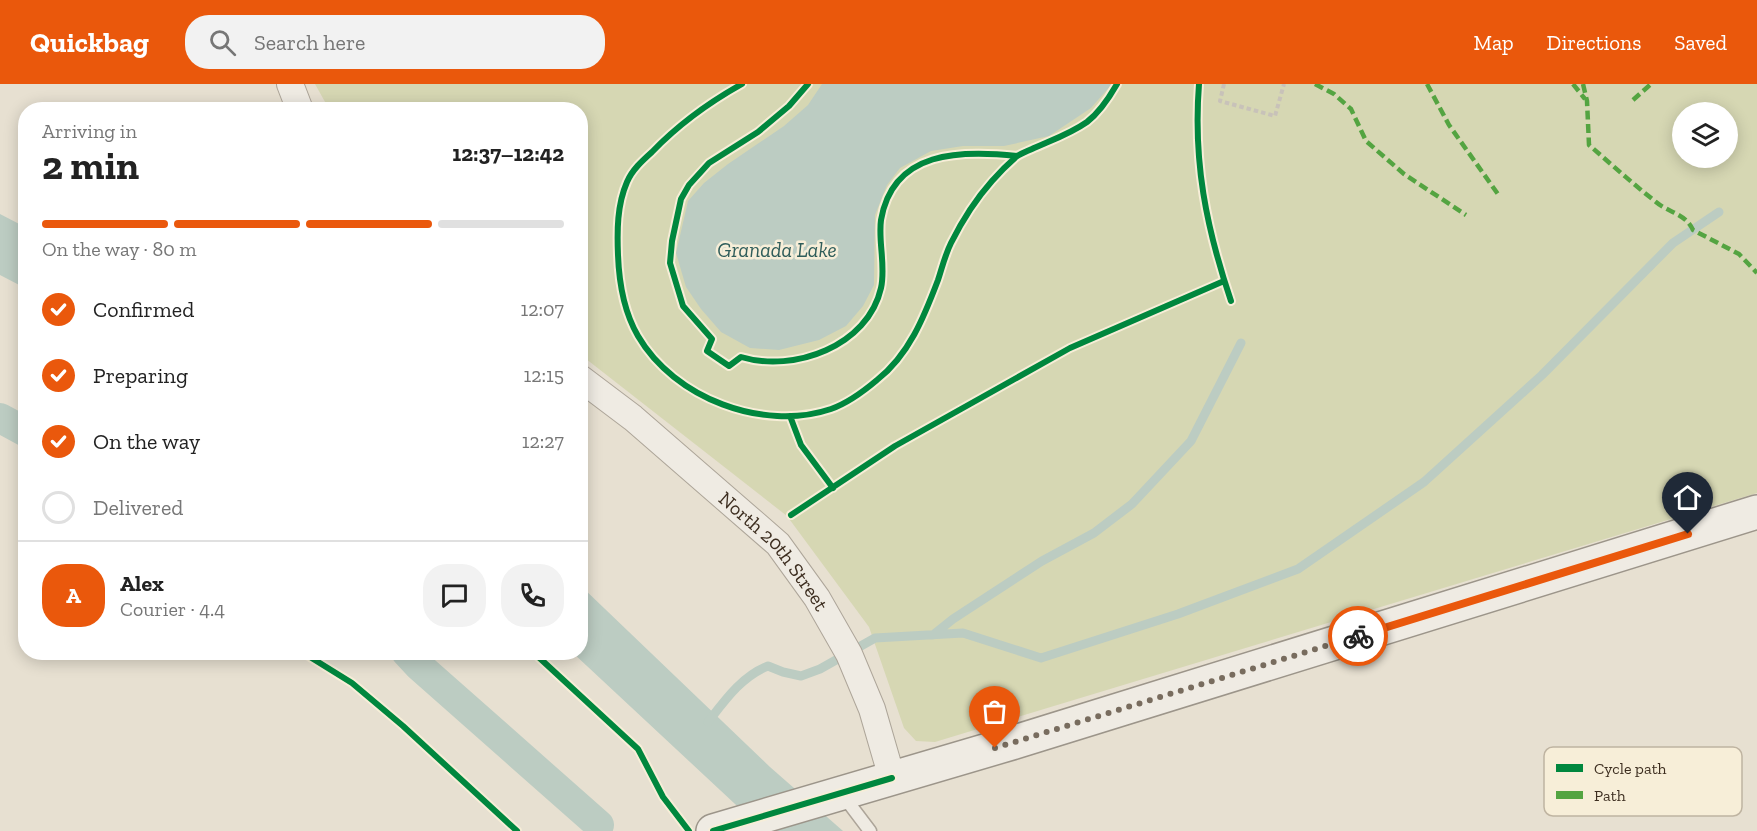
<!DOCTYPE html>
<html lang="en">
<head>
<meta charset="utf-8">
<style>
	:root { --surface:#fff; --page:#f2f2f2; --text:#222; --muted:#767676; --line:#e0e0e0; --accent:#ea580c }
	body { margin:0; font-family:"Zilla Slab",serif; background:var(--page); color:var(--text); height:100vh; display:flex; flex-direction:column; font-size:22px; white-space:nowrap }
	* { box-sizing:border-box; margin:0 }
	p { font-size:20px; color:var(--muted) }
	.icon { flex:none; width:33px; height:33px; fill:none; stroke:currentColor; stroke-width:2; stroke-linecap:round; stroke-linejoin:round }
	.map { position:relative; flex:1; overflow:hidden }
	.sheet { position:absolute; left:18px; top:18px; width:570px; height:558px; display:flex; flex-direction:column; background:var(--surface); border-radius:24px; box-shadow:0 3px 15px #0003 }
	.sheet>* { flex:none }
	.controls { position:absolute; left:1672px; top:18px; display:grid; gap:12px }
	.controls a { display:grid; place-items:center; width:66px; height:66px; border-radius:50%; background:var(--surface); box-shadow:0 3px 15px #0003; font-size:30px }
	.pin { position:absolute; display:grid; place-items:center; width:51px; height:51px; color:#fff; margin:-62px -26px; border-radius:50% 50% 50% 0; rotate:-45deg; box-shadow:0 0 6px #0007 }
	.pin .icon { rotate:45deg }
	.courier { position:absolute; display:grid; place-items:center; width:60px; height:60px; margin:-30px; border:4px solid #ea580c; border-radius:50%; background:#fff; color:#222; box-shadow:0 2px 8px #0007 }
	.headline em { font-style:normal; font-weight:700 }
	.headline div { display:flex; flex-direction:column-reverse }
	.headline { display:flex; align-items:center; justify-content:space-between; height:102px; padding:0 24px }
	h1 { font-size:39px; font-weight:700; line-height:45px }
	.bar { display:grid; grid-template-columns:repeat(4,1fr); gap:9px 6px; align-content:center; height:72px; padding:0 24px }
	.bar i { height:8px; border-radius:4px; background:var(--line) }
	.bar .current { background:var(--accent) }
	.bar p { grid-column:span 4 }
	.line { display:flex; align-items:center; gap:15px; padding:0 24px; border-top:2px solid var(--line) }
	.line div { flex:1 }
	.round { display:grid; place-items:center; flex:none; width:63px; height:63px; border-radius:24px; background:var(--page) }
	ol { padding:0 24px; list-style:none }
	li { display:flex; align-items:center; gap:18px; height:66px }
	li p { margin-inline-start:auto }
	li .icon { padding:6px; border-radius:50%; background:var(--accent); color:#fff; stroke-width:4 }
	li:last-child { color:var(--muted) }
	li i { width:33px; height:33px; border:3px solid var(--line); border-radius:50% }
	header { display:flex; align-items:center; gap:36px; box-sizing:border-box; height:84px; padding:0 30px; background:var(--accent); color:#fff }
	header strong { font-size:28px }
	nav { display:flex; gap:33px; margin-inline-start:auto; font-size:21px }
	.search { width:420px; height:54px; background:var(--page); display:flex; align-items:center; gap:15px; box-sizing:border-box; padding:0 21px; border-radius:24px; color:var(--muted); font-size:22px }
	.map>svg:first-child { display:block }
	.green { fill:#d6d7b3; fill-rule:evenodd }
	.water { fill:#bcccc2 }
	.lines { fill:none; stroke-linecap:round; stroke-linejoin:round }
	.stream { stroke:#bcccc2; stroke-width:9 }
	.canal { stroke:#bcccc2; stroke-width:30 }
	.lane-casing { stroke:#ada599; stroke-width:15 }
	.street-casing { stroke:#ada599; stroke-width:28 }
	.secondary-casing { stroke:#9c958a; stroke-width:36 }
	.path { stroke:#c8c2b9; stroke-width:4; stroke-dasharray:4.5 3; stroke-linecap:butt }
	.lane { stroke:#efebe3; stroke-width:12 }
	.street { stroke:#efebe3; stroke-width:26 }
	.secondary { stroke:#efebe3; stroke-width:33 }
	.quiet { stroke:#54a441; stroke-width:4.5; stroke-dasharray:9 4.5; stroke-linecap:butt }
	.cycleway-casing { stroke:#f7eed8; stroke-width:10 }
	.cycleway { stroke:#00873e; stroke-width:6 }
	.done { stroke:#786c5e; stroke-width:6; stroke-dasharray:0 10.8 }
	.route { stroke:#ea580c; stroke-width:8 }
	.labels { text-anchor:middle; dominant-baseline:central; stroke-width:5; stroke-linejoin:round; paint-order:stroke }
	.street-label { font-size:20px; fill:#3d2e20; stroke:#f7eed8 }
	.water-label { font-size:21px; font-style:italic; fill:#2f5d5a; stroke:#f7eed8 }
	.key { fill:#f7eed8; stroke:#bfb4a1; stroke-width:1.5 }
	.key-label { font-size:16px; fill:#3d2e20 }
</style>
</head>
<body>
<header>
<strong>Quickbag</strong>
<div class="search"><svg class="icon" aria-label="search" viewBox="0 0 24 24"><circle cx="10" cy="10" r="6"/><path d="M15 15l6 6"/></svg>Search here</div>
<nav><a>Map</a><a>Directions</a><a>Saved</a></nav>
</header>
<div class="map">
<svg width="1757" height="747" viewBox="0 0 1757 747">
	<rect width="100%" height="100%" fill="#e7e0d1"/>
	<path class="green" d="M315,0H1757V409L935,658L916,657L904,644L869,543L787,432L581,271L580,26L329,25ZM1683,28H1728V74H1683Z"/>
	<path class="water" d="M822,0H1112L1091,24L1049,52L1004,62H963L931,67L900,84L887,101L875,131L874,201L863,222L846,242L819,256L779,266L750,264L721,248L701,225L686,203L676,169L688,117L704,99L728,80L784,42L808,21Z
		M0,130L25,143V204L0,191Z
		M581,502L770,683L843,747H764L573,569L580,568Z"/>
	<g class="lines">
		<path class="stream" d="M933,551L953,535L1042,477L1094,449L1132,420L1191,357L1241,259
			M708,638C725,616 742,592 768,582L783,588L801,592L820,585L875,554L963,549L1041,574L1178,530L1298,485L1424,398L1542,291L1673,159L1719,128"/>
		<path class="canal" d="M0,334L26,348
			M406,568L419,582L599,741"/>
		<defs>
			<path id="lane" d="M842,710L870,747"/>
			<g id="street">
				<path d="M290,0L300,26"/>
				<path id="s1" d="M580,294L633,334L778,460L817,514L849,570L872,625L892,694"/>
			</g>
			<path id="secondary" d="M713,747L1015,658L1757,428"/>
		</defs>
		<use href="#lane" class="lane-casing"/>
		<use href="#street" class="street-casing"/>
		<use href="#secondary" class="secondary-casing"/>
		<path class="path" d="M1224,0L1220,17L1275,32L1284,0"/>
		<use href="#lane" class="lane"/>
		<use href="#street" class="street"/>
		<use href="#secondary" class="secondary"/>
		<path class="quiet" d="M1315,0L1334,10L1351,25L1366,57L1404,90L1466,131
			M1427,0L1449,41L1500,113
			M1573,0L1585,15
			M1583,0L1587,17L1589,61C1611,80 1633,100 1656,118C1669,129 1685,129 1693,146L1739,170L1757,189
			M1633,16L1651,0"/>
		<defs>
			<path id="cycleway" d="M742,0C708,19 679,40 652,68C642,77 632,86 627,98C617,121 617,147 618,171C619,198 624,228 638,252C674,314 763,348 831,325C848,319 864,307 877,296C909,271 924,233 938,196C942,184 945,171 951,159C962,137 976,115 992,97C999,89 1008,80 1016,73C1021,69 1028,67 1034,64C1052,56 1070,50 1087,38C1100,28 1109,14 1117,0
				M808,0L789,22L758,48L709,79L689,101L681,115L672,157L670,179L683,222L712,255L707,267L729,282L741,273C794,289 868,262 881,204C886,182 878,158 881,136C893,66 961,66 1017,72
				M1199,0C1193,77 1206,143 1231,217
				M790,332L801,361L833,404
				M791,431L895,362L1070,264L1224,197
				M302,568L352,599L403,642L517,747
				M533,568L638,665L663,713L689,747
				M713,747L892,694"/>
		</defs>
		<use href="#cycleway" class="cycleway-casing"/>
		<use href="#cycleway" class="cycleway"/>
	</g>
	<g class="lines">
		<path class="done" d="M995,664L1358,552"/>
		<path class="route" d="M1358,552L1688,450"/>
	</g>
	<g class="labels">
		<g class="street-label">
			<text stroke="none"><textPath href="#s1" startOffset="261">North 20th Street</textPath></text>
		</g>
		<g class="water-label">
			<text x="777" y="165">Granada Lake</text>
		</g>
	</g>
	<rect x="1544" y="663" width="198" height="69" rx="9" class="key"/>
	<rect x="1556" y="680" width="27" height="8" fill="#00873e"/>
	<rect x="1556" y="707" width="27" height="8" fill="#54a441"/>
	<g class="key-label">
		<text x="1594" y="690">Cycle path</text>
		<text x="1594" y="717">Path</text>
	</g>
</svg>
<div class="controls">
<a><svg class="icon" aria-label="layers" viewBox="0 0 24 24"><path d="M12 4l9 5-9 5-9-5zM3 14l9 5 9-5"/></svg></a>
</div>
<div class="pin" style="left:995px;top:664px;background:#ea580c"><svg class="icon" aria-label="bag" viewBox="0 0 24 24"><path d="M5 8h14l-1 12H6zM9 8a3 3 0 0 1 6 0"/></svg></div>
<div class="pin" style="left:1688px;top:450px;background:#1f2937"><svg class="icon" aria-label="home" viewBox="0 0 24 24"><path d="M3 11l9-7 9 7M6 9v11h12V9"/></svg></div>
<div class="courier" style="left:1358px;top:552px"><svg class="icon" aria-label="bike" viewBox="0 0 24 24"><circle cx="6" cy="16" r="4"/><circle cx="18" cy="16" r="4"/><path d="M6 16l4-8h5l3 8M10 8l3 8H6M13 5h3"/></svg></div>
<section class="sheet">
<div class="headline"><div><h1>2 min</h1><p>Arriving in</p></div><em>12:37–12:42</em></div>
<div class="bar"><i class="current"></i><i class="current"></i><i class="current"></i><i></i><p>On the way · 80 m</p></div>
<ol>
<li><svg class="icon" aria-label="check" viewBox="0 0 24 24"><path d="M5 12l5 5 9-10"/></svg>Confirmed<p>12:07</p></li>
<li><svg class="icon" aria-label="check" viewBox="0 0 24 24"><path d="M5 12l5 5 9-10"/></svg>Preparing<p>12:15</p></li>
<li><svg class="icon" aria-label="check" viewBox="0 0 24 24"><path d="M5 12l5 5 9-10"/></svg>On the way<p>12:27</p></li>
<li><i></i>Delivered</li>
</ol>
<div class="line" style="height:108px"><b class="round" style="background:var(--accent);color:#fff">A</b><div><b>Alex</b><p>Courier · 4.4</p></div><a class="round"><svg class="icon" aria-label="chat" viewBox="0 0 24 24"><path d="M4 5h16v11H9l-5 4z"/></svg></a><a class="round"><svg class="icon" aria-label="phone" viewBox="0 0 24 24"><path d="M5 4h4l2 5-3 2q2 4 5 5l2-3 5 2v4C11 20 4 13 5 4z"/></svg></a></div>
</section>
</div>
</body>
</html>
